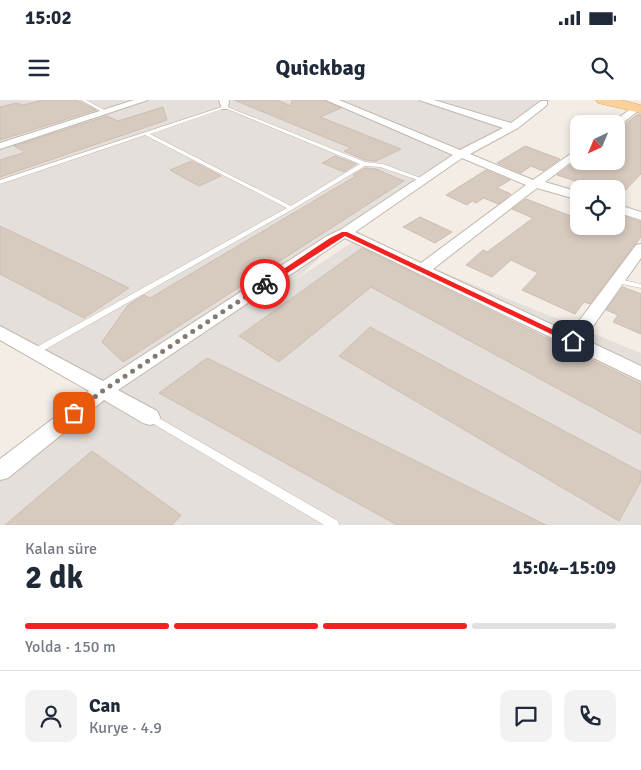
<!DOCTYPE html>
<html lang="tr">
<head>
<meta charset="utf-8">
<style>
	:root { --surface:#fff; --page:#f2f2f3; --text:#1f2937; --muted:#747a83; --line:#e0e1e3; --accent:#f1221f }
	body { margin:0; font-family:Signika,sans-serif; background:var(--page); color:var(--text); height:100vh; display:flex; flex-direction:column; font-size:19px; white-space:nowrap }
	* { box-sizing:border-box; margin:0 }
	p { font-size:16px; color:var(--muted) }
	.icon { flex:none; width:28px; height:28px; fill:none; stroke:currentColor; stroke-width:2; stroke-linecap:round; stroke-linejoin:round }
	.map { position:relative; height:425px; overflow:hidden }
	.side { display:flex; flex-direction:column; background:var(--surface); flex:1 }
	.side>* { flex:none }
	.needle { width:32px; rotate:224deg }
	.buttons { position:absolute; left:570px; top:15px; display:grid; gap:10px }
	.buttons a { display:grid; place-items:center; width:55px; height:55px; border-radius:10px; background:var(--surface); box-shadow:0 2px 8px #0003; font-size:25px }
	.pin { position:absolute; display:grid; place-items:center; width:42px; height:42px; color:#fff; margin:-21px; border-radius:10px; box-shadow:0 2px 8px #0006 }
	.courier { position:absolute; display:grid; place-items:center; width:50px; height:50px; margin:-25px; border:4px solid #f1221f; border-radius:50%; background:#fff; color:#222; box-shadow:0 1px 6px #0007 }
	.summary em { font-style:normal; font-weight:700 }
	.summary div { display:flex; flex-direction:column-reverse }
	.summary { display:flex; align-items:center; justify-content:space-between; height:85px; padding:0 25px }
	h1 { font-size:32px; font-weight:700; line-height:38px }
	.bar { display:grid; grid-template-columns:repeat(4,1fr); gap:8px 5px; align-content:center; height:60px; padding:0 25px }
	.bar i { height:6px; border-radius:4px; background:var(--line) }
	.bar .active { background:var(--accent) }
	.bar p { grid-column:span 4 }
	.line { display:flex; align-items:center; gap:12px; padding:0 25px; border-top:1px solid var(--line) }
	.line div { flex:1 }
	.round { display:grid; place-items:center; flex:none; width:52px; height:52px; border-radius:10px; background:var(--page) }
	.status { display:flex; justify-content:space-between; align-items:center; height:35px; padding:0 25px; background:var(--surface); direction:ltr }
	.status svg { height:14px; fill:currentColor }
	header { display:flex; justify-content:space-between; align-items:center; height:65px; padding:0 25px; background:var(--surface); font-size:22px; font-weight:700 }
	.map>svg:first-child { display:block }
	.industrial { fill:#e5dfdb }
	.building { fill:#d7cabf; stroke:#cebeb0 }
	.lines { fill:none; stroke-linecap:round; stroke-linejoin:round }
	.lane-casing { stroke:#c1b7ac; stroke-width:1 }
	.street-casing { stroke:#c1b7ac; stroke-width:2 }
	.primary-casing { stroke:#dfab68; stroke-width:1 }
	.lane { fill:#fff; fill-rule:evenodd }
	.street { fill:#fff; fill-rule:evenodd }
	.primary { fill:#fad198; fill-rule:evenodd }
	.route { fill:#f1221f }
	.done { stroke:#827b74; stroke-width:5; stroke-dasharray:0 9 }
</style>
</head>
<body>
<div class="status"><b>15:02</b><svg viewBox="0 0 49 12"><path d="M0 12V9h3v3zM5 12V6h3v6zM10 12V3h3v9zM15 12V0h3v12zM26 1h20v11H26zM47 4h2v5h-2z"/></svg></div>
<header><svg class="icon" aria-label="menu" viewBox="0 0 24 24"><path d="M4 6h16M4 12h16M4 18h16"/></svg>Quickbag<svg class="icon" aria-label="search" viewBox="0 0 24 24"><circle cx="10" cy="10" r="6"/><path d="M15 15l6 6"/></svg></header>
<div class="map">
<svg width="641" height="425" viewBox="0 0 641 425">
	<rect width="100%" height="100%" fill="#f3ede6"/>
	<path class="industrial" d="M0,0H551L345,133L297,179L359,138L641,253V425H0V378L103,290L0,233Z"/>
	<path class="building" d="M43,0H76L96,10L0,40V7L16,3L23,5Z
		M234,0H277L291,6L292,0H324L341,8L320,17L401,49L376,61L365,60L344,51L351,48Z
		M163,7L167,20L0,77V60L25,52L14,46L107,16L118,21Z
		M638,14L641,15V74L616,100V89L594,87L557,75L573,63L578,65L583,61H599L616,66V31Z
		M525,46L560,59L543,71L531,66L521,73L497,63Z
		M335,56L356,64L344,72L322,63Z
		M192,61L221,76L199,86L170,70Z
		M365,68L376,69L404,81L123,262L102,242L128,205L144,195L150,198L356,76L353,75Z
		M486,70L510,80L497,88L511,94L498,104L484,98L476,103L472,101L467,105L446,95Z
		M526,99L579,119V126H616V114L641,122V137L590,204L584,202L575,214L522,190L538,173L511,160L492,177L466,165L483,150L487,152L533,118L512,109Z
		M420,117L452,132L435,143L403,127Z
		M0,126L88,168L129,188L84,218L0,174Z
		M362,148L641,284V334L371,187L279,262L239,236Z
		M623,187L641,194V234L613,222L618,215L606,210Z
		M370,227L641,372V381L619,421L339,256Z
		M207,258L351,329L546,425H397L159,293Z
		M92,351L181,415L172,425H5Z"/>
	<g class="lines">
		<defs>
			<path id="lane" d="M81,0H86L108,12L104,13Z
				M225,6L365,62L383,64L426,80L421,81L380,67L365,66L293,109L39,253H33L32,251L33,249L287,108L145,35L0,84V80ZM225,8L360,64L291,106L150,34Z
				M617,179H619L641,184V188L617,183L615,181Z
				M150,313L338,421L339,425H324L147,320L145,317L147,314Z"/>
			<path id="street" d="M134,0H148L0,49V43Z
				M219,0H229L228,9H222Z
				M326,0H339L460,50L503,28L419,0H434L511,23L541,1H547V5L518,28L470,54L533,80L579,48V56L545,82L579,92V100L537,88L433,169L570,233L636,145L641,144V158L584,239L641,266V281L345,138L118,290L157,311L160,317L157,323L150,325L143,323L104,300L8,378L0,380V359L89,291L0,240V226L103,281L327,136L340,130L453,55ZM462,58L526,85L421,163L355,132Z
				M636,5L639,6V10L619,26L616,27V24H610Z
				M616,104L641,112V120L616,112Z"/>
			<path id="primary" d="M596,0H621L641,5V13L598,3Z"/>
		</defs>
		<use href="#lane" class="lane-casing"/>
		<use href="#street" class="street-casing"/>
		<use href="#primary" class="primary-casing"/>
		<use href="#lane" class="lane"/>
		<use href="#street" class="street"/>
		<use href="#primary" class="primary"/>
	</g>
	<path class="route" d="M342,132H347L577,241L573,244L570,243L345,136L267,186L261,184L330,138Z"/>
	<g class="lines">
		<path class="done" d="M74,313L104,290L265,184"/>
	</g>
</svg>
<div class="buttons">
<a><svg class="needle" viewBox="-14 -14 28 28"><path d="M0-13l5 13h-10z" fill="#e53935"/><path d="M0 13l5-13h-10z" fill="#747a83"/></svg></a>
<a><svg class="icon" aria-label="locate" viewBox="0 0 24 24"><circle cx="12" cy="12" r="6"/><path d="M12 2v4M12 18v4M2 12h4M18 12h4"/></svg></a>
</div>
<div class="pin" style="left:74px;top:313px;background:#ea580c"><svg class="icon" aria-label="bag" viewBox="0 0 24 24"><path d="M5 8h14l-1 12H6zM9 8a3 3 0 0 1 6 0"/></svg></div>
<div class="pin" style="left:573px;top:241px;background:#1f2937"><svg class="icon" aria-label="home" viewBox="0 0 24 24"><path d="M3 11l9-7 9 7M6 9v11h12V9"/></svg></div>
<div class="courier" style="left:265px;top:184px"><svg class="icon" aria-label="bike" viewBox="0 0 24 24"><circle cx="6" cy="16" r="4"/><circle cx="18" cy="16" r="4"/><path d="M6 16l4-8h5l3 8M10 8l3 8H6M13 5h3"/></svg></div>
</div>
<section class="side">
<div class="summary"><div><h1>2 dk</h1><p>Kalan süre</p></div><em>15:04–15:09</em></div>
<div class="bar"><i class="active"></i><i class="active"></i><i class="active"></i><i></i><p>Yolda · 150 m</p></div>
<div class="line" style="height:90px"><a class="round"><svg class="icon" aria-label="person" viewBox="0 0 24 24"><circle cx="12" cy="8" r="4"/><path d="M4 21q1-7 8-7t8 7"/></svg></a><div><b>Can</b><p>Kurye · 4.9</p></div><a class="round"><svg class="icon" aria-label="chat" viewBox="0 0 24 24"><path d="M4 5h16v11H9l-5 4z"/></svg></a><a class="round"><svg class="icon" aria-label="phone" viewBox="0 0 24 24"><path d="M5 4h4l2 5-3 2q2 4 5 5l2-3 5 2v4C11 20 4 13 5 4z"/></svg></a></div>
</section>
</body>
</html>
